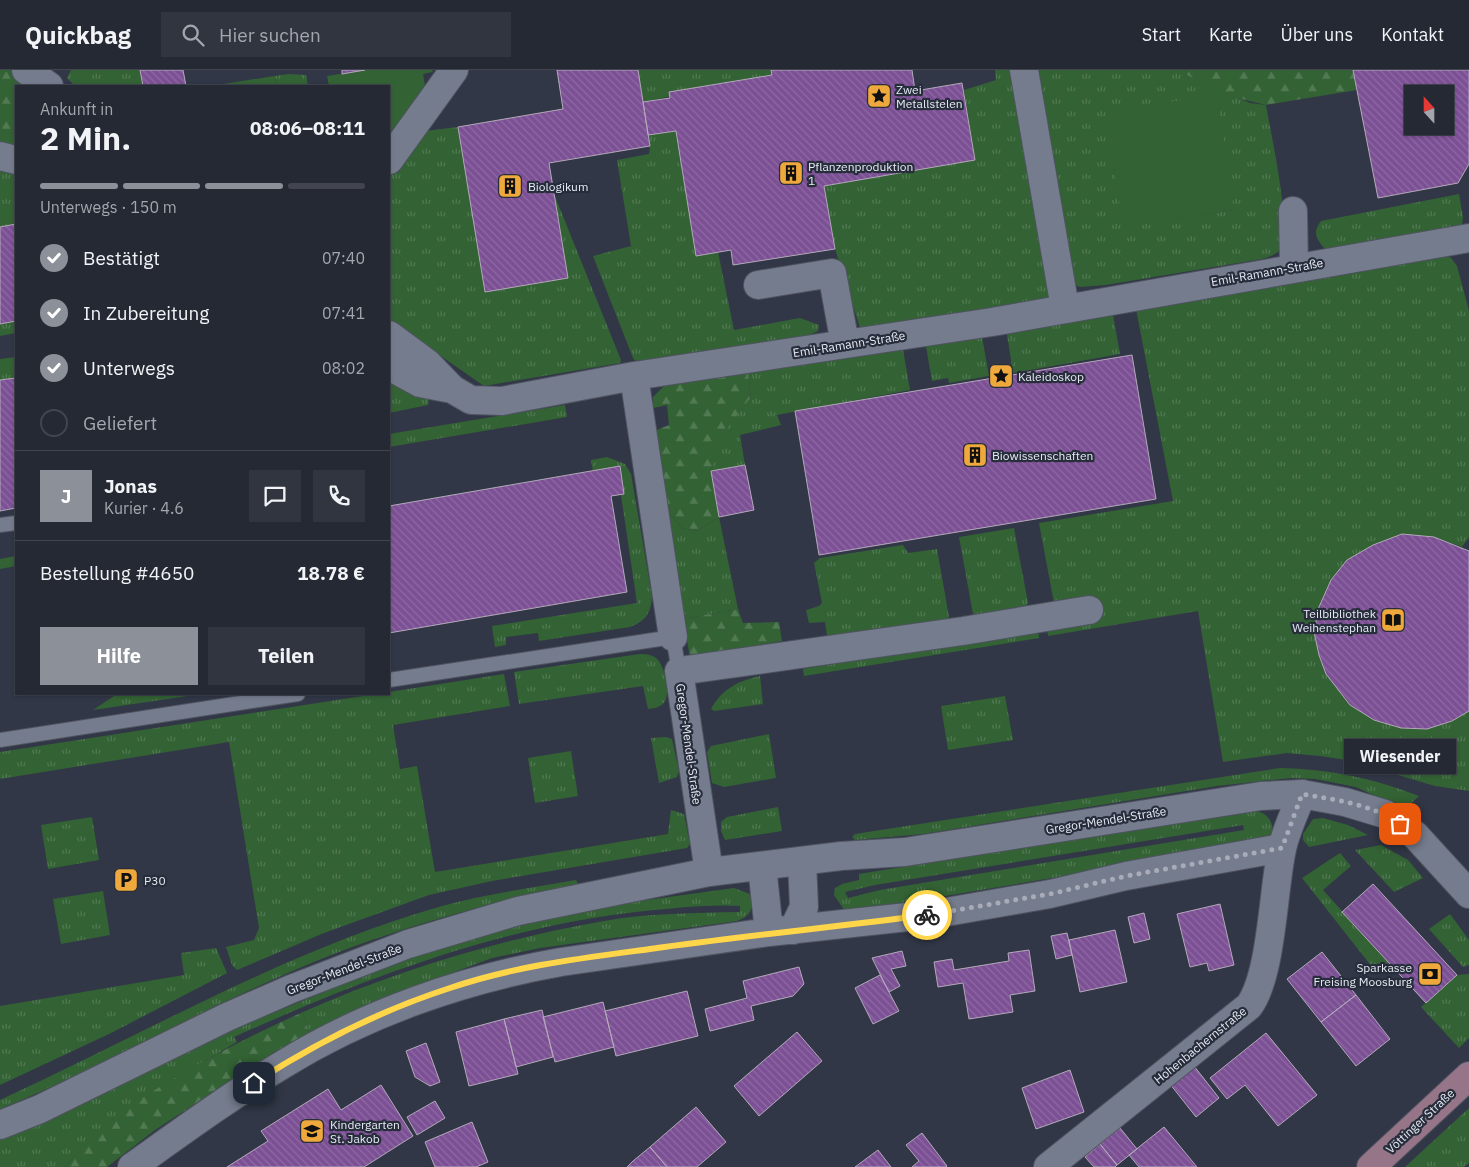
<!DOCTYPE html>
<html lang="de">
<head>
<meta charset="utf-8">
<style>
	:root { --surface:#252934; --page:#313540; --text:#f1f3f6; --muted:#a3a6ac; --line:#42454f; --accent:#8c9099 }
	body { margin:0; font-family:"IBM Plex Sans",sans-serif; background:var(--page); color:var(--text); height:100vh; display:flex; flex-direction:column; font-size:19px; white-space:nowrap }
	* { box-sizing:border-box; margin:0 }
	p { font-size:16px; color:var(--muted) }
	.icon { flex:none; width:28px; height:28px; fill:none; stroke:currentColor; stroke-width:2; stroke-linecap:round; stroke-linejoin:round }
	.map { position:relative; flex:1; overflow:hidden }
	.panel { position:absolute; left:15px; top:15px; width:375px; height:610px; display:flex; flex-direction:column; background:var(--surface); border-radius:0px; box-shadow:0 1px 4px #0004,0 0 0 1px var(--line) }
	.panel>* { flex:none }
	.needle { width:32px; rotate:339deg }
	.controls { position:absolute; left:1404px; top:15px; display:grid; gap:10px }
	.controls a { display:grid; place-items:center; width:50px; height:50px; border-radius:0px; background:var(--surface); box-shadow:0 1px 4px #0004,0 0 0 1px var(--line); font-size:25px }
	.pin { position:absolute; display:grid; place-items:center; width:42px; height:42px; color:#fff; margin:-21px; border-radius:10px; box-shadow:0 2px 8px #0006 }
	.courier { position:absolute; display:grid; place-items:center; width:50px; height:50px; margin:-25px; border:4px solid #ffd54a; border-radius:50%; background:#fff; color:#222; box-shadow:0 1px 6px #0007 }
	.bubble { position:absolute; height:35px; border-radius:0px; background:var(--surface); box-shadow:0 1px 4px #0004,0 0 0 1px var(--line); font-size:16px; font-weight:700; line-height:35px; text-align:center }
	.summary em { font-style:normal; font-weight:700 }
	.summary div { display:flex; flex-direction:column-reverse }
	.summary { display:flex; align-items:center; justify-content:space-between; height:85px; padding:0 25px }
	h1 { font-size:32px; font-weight:700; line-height:38px }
	.bar { display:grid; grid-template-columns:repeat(4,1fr); gap:8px 5px; align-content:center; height:60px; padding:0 25px }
	.bar i { height:6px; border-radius:4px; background:var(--line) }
	.bar .selected { background:var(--accent) }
	.bar p { grid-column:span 4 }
	.line { display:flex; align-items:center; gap:12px; padding:0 25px; border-top:1px solid var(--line) }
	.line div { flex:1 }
	.round { display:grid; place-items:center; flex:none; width:52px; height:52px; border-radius:0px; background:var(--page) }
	ol { padding:0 25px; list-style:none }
	li { display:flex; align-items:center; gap:15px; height:55px }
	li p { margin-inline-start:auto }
	li .icon { padding:5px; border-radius:50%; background:var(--accent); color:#fff; stroke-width:4 }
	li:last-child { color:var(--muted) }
	li i { width:28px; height:28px; border:2px solid var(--line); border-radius:50% }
	.primary-button { display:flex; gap:10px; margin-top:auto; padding:10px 25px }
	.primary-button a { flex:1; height:58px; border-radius:0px; background:var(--accent); color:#fff; font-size:20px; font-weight:700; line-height:58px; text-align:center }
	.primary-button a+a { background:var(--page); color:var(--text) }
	header { display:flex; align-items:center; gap:30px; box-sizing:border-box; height:70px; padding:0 25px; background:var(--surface); border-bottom:1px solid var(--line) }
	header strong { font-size:24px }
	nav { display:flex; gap:28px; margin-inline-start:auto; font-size:18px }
	.search { width:350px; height:45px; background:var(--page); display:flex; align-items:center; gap:12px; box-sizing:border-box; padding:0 18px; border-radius:0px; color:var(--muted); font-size:19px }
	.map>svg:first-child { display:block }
	.grass { fill:url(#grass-tufts); fill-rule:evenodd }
	.forest { fill:url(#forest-firs) }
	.green { fill:#336234 }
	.building { fill:url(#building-back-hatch); stroke:#b3a9ba; fill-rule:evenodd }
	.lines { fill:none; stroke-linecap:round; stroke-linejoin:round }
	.service-casing { stroke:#4f5360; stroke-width:16 }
	.minor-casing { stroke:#4f5360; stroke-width:30 }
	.tertiary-casing { stroke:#4f5360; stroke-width:30 }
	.secondary-casing { stroke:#4f5360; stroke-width:30 }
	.service { stroke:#757c8d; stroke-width:14 }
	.minor { stroke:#757c8d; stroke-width:28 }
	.tertiary { stroke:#757c8d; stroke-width:28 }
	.secondary { stroke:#957587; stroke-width:28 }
	.done { stroke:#a7acb8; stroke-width:5; stroke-dasharray:0 9 }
	.route { stroke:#ffd54a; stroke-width:6 }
	.labels { text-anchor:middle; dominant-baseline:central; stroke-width:4.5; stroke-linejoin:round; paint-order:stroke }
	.poi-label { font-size:12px; fill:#e7ebf5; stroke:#272d3b; text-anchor:start }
	.street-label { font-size:12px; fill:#e7ebf5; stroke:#272d3b }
</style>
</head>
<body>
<header>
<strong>Quickbag</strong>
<div class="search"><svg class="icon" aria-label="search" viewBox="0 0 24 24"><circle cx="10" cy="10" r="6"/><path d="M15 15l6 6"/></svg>Hier suchen</div>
<nav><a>Start</a><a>Karte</a><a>Über uns</a><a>Kontakt</a></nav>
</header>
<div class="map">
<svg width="1469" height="1097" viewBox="0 0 1469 1097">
	<defs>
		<pattern id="grass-tufts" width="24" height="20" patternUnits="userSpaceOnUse" patternTransform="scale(1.25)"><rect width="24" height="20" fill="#336234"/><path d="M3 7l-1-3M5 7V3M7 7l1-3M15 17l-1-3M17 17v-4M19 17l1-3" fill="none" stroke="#517952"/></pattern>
		<pattern id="forest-firs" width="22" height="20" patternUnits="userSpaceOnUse" patternTransform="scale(1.25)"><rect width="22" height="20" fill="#336234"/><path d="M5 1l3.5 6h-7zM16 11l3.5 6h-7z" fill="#517952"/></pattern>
		<pattern id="building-back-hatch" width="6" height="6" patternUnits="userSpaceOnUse" patternTransform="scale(1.25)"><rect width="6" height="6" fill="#7c5094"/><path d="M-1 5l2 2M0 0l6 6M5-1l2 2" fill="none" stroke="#8f69a4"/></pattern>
	</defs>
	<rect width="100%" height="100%" fill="#313746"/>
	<path class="grass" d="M71,0H140L143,16H75L67,8Z
		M638,0H771L772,5L643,32Z
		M995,0H1016L1052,221L1047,230L862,264L835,179L824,116L975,90L964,20L996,10Z
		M1038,0H1185L1187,5L1250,33L1266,35C1271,65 1291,151 1281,177C1279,184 1269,187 1262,189L1106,215L1080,217L1072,214ZM1107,41L1234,140H1233L1124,156Z
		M288,4L306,5L308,16H276L275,6Z
		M458,57L485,221L568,208L554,124L621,290L620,293L484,316L389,250V106L425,61Z
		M676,61L696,185L718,182L734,260L800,248L819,255L818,261L809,265L655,289L638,294L633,288L593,186L631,176L617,90L649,84L650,76L648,65Z
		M0,101L16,103V154L0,157Z
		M1459,124L1463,147L1462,155L1453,161L1339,179L1324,178C1315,167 1313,162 1321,151Z
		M1444,185L1451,188L1457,196L1469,241V467L1462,477L1434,467L1347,490L1331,510L1319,537L1314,562L1319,585L1326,604L1350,635L1401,658L1426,659L1452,651L1469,641V721L1435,716L1347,690L1320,686L1287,683L1223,692L1198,541L1048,566L1047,559L1054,533L1039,453L1173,431L1135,234Z
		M1112,239L1120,284L1013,303L1006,258Z
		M16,251V263L0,266V254Z
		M981,261L989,306L949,313L948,308L932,311L925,271Z
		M902,274L910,320L777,345L781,355L740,365L745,395L711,401L724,361L751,327L748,301Z
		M16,287V308L0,310V289Z
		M389,304L429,328L428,335L389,343Z
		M565,335L567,347L389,377V364Z
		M607,387L625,394L631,404L652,526C651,543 646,551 630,557L539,571L538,563L506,567V575L495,577L492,556L637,533L621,425L624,424L620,396L593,402L591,390Z
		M668,441L682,458L697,461L719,447L738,539L683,549Z
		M1014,458L1028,533L1024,542L981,549L973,544L959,467Z
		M903,475L908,483L937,479L949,547L944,555L828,573L825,552L809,553L806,540L819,536L822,533L814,493L820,488Z
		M16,486V496L0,499V489Z
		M1038,560L1039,568L804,606L803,599Z
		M640,584C647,584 654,585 658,590C665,598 670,622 665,631C661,638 654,638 648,639L643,616L519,634L514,602Z
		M504,604L510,636L393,655L400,699L417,696L435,802L668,764L671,740L684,744L690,774L687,778L492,811L429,825L324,863L237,900L232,895L226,877L254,870L259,858L229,672L0,709V682L376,624H389V622Z
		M760,606L763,634L714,641L711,639C722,619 738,611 760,606Z
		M117,624H201L93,640Z
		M1005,626L1013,670L948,680L941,636Z
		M769,664L776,708L724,717L712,713L707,682L711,676Z
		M666,667L672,669L679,701L677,707L659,713L651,668Z
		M571,681L578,726L535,733L528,688Z
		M1280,698C1328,699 1374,708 1419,726L1404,740L1356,717L1315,709L1291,708L1217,716L923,764L855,770L852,767L855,764Z
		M778,737L782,761L725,770L721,761V752L727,747Z
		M1254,740C1267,743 1273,750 1273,764L1265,769L1230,778L868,839L845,841L834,825L835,818L842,814L859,810V804ZM1243,755L1244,760L880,820L848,828L845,822L875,815Z
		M92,747L99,790L48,799L41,755Z
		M1323,748L1348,755L1368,765L1309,777L1303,770V764L1313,749Z
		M1381,775L1408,790L1423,808L1394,822L1355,780Z
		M1340,783L1351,796L1323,820L1389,893L1376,902L1302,808Z
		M576,810L578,814C478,835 381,862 288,903C190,945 99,999 0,1039V1030C146,963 287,880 442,836C486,824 531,818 576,810Z
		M734,818L750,824C754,838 751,846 737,851L540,878L492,888L385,928L309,963L303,942C398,900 501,869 604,851C648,843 695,843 740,842V836C709,834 676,838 645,841C501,856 366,908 234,967L237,972L168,1012L106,1054L64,1097H0V1070L42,1053L229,961L363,906L417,886L477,867L554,847L618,834Z
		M103,821L110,865L61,874L53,829Z
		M1450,844L1469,870V895L1463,897L1429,859Z
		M216,878L227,903L109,964L0,1015V936L184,905L181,883Z
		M1469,904V968L1459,978L1421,937L1457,905Z
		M1469,1038V1093L1464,1097H1405Z"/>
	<path class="forest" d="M0,0H10L34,16H16V83L0,74Z
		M1185,0H1353L1357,20L1266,35L1221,24L1187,5Z
		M748,301L751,327L725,361L711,401L719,447L697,461L682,458L668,441L654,361L669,355L667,335L653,338V327L663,317L671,313Z
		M738,539L743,553L779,552L782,571L690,587L683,549Z
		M303,942L309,963L273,983L155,1060L107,1097H64C78,1083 91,1065 107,1053C167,1008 234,973 303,942Z"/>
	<path class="green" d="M365,0H432L433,2L423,4L425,15L435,13L389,69V16H329L327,6Z
		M275,6L276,16H211L274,6Z
		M1217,25L1234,140L1123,157L1106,41Z"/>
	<path class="building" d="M140,0H183L186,16H143Z
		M342,0H365L342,4Z
		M557,0H638L650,76L549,93L568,208L485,222L458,57L563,39Z
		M771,0H912L915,21L962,13L975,90L824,116L835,179L733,195L731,180L696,186L676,61L648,65L643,32L670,28L669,22L772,5Z
		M1353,0H1469V94L1458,113L1378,128ZM1412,24H1445V56H1412Z
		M16,154V251L0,254V157Z
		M1132,285L1156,429L819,485L795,341Z
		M16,308V438L0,441V310Z
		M745,395L754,440L719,447L711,401Z
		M620,396L624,424L611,426L627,522L389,563V436Z
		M1402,464L1434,467L1469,481V641L1452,651L1427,659L1401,658L1374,650L1350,635L1326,604L1319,585L1314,562L1319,537L1331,510L1347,490L1373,475Z
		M1373,814L1457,905L1426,933L1342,842Z
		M1220,834L1234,895L1209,901L1207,893L1190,897L1177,844Z
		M1144,843L1150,869L1134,873L1128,847Z
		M1115,860L1127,912L1080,922L1069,870Z
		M1067,863L1072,885L1056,889L1051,866Z
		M1029,880L1035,921L1010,925L1013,942L969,949L963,913L938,917L934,892L952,889L954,900L1009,891L1008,883Z
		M902,881L906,896L891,899L900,916L889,922L872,888Z
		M1322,882L1356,925L1321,952L1287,909Z
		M799,897L804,914L793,926L751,936L754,950L710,961L705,939L747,928L743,911Z
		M880,905L899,941L873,954L855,918Z
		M687,921L698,966L616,986L605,941Z
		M1356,925L1390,969L1356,996L1321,952Z
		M603,932L614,977L555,992L543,947Z
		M542,940L553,987L516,997L504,949Z
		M504,949L518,1004L469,1016L456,962Z
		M797,962L822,991L759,1046L734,1016Z
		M1266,963L1317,1025L1278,1056L1245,1015L1227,1029L1210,1008Z
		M426,973L440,1012L430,1016L415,1007L406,981Z
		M1194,996L1219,1028L1196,1047L1170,1014Z
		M1070,1000L1084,1042L1036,1059L1022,1018Z
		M381,1015L413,1066L364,1097H227L268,1071L261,1061L328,1019L341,1040Z
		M435,1031L445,1048L417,1065L407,1047Z
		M696,1037L726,1072L697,1097H667L650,1077Z
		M472,1052L488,1092L476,1097H435L425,1072Z
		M1164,1057L1197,1097H1139L1129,1085Z
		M1120,1058L1137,1079L1117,1095L1100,1074Z
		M922,1063L947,1096L946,1097H912L919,1091L906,1075Z
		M1100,1074L1117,1095L1115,1097H1094L1085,1087Z
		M650,1077L667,1097H627L633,1091Z
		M878,1080L891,1097H855Z"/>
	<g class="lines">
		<defs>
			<path id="service" d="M0,455L16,453
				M389,610L673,567L679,601
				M0,670L298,624"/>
			<path id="minor" d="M26,0L49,16
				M1024,0L1065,238
				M0,86L16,90
				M389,90L454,0
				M1293,141L1294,197
				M758,215L832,203L845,274
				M389,265L427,293L452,319
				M389,296L420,313L452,319L471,330L502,331L634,306L992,252L1469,168
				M634,306L673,567
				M762,796L769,862
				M709,802L679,601L963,561L1089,540
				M793,860L804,837L802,791
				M132,1097C181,1062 230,1026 282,995C366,943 464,909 561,892L769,862L935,844L1050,824L1126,806L1282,778
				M1048,1097L1249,936C1272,905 1273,819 1282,779C1286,760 1295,742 1302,724"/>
			<path id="tertiary" d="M0,1055L40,1039L227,947L291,919L408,874L518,841L709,802L841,786L905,782L1261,726L1302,724L1345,732L1385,744L1415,765L1469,824"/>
			<path id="secondary" d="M1371,1097L1469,1006"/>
		</defs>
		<use href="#service" class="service-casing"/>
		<use href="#minor" class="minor-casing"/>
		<use href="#tertiary" class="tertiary-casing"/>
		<use href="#secondary" class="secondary-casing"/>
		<use href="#service" class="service"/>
		<use href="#minor" class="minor"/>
		<use href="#tertiary" class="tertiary"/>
		<use href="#secondary" class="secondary"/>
	</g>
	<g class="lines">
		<path class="done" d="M927,845L1050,824L1126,806L1282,778L1302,724C1336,730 1372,734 1400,754"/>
		<path class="route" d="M254,1013C314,974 382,940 450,918C514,896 583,888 650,879C742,866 835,857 927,845"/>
	</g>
	<defs>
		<symbol id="sight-square" viewBox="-11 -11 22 22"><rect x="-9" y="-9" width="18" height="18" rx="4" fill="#eea83c" stroke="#272d3b"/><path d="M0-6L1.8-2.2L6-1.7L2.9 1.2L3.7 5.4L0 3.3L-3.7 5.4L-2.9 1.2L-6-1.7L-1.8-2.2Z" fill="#111"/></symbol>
		<symbol id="building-square" viewBox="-11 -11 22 22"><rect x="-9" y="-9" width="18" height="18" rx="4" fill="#eea83c" stroke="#272d3b"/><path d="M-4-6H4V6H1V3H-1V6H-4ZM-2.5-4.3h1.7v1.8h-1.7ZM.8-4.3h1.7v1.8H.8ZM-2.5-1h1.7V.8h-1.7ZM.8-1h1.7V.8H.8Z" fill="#111"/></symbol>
		<symbol id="library-square" viewBox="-11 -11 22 22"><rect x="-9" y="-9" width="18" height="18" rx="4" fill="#eea83c" stroke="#272d3b"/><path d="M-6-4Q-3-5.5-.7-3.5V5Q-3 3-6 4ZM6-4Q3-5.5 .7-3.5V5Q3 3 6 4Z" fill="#111"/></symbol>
		<symbol id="parking-square" viewBox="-11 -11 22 22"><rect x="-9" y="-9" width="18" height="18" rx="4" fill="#eea83c" stroke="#272d3b"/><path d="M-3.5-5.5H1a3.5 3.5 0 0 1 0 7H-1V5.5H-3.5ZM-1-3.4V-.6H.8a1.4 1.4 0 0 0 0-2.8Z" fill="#111"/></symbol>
		<symbol id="bank-square" viewBox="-11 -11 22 22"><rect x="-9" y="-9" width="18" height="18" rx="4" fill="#eea83c" stroke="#272d3b"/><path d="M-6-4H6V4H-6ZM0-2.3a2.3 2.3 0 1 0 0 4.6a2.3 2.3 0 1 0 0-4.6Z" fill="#111"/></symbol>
		<symbol id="school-square" viewBox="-11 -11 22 22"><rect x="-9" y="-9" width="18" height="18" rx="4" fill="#eea83c" stroke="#272d3b"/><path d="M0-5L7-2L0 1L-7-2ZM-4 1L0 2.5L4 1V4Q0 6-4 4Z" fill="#111"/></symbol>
	</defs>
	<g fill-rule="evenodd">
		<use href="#sight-square" x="865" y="12" width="28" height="28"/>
		<use href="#building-square" x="777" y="89" width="28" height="28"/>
		<use href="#building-square" x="496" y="102" width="28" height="28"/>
		<use href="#sight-square" x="987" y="292" width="28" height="28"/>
		<use href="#building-square" x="961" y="371" width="28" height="28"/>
		<use href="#library-square" x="1379" y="536" width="28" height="28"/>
		<use href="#parking-square" x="112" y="796" width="28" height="28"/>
		<use href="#bank-square" x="1416" y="890" width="28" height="28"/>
		<use href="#school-square" x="298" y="1047" width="28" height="28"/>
	</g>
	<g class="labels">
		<g class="poi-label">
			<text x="896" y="19">Zwei<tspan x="896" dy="14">Metallstelen</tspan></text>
			<text x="808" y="96">Pflanzenproduktion<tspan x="808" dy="14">1</tspan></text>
			<text x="528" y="116">Biologikum</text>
			<text x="1018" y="306">Kaleidoskop</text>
			<text x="992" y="385">Biowissenschaften</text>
			<text x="1376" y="543" text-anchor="end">Teilbibliothek<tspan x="1376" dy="14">Weihenstephan</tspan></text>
			<text x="144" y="810">P30</text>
			<text x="1412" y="897" text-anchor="end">Sparkasse<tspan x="1412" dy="14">Freising Moosburg</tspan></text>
			<text x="330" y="1054">Kindergarten<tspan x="330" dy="14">St. Jakob</tspan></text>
		</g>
		<g class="street-label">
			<text transform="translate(1267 202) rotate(-10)">Emil-Ramann-Straße</text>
			<text transform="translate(849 274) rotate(-9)">Emil-Ramann-Straße</text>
			<text transform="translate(689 674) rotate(82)">Gregor-Mendel-Straße</text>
			<text transform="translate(1106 750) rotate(-9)">Gregor-Mendel-Straße</text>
			<text transform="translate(344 899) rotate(-21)">Gregor-Mendel-Straße</text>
			<text transform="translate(1200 975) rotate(-39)">Hohenbachernstraße</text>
			<text transform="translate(1420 1051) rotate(-43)">Vöttinger Straße</text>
		</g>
	</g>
</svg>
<div class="controls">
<a><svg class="needle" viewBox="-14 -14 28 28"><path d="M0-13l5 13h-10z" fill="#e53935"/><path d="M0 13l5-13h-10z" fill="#a3a6ac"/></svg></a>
</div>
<div class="pin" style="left:1400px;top:754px;background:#ea580c"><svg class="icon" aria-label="bag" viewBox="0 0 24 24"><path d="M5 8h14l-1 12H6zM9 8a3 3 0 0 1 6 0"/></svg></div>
<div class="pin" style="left:254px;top:1013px;background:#1f2937"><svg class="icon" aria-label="home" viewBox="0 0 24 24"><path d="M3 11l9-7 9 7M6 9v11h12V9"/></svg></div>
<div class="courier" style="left:927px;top:845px"><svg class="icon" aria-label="bike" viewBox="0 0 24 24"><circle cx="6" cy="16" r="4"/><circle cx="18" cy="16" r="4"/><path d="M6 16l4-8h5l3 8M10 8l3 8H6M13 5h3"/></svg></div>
<div class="bubble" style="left:1344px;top:669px;width:112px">Wiesender</div>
<section class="panel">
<div class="summary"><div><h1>2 Min.</h1><p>Ankunft in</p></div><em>08:06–08:11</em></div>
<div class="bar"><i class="selected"></i><i class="selected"></i><i class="selected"></i><i></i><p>Unterwegs · 150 m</p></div>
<ol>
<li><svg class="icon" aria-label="check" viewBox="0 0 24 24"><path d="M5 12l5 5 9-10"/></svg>Bestätigt<p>07:40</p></li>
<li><svg class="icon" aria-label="check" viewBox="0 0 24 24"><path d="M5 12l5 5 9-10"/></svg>In Zubereitung<p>07:41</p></li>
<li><svg class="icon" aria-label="check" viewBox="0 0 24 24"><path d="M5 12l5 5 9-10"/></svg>Unterwegs<p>08:02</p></li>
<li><i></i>Geliefert</li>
</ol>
<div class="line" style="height:90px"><b class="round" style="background:var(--accent);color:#fff">J</b><div><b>Jonas</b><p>Kurier · 4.6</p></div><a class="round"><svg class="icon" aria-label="chat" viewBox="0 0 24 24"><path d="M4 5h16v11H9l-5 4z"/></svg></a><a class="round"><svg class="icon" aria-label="phone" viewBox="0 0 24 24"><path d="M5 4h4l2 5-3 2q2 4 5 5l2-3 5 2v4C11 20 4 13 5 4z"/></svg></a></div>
<div class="line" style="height:65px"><div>Bestellung #4650</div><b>18.78 €</b></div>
<div class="primary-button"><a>Hilfe</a><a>Teilen</a></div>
</section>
</div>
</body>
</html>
